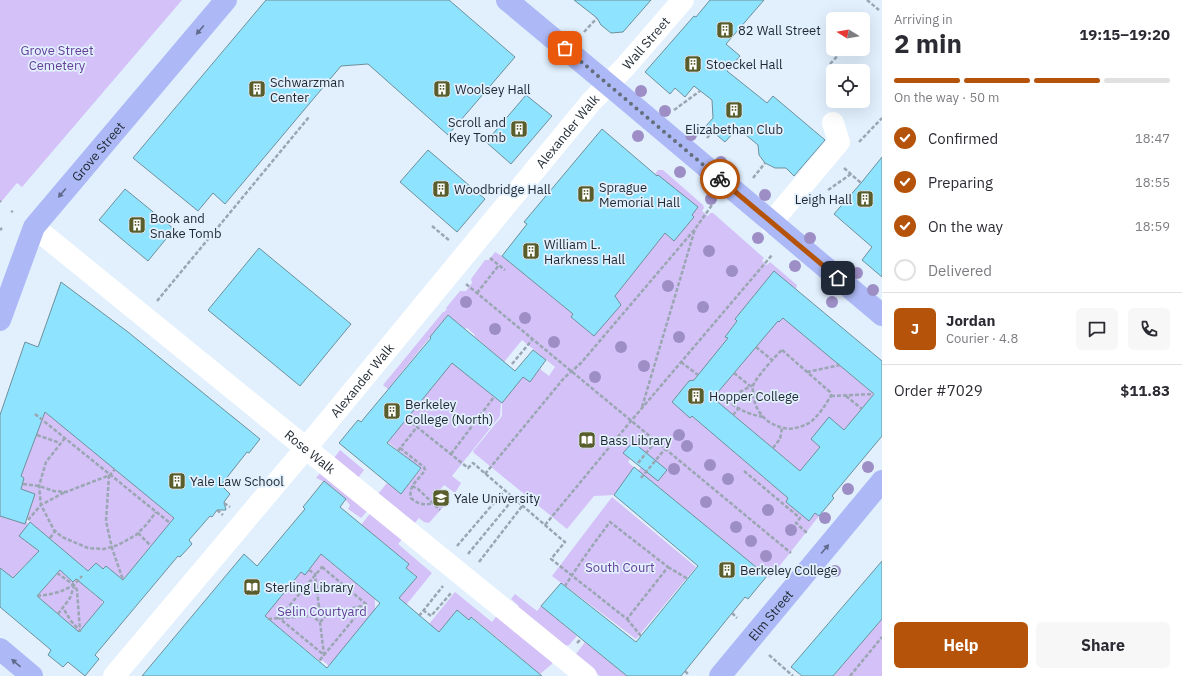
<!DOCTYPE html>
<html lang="en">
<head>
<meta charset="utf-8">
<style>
	:root { --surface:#fff; --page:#f7f7f7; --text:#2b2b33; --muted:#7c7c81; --line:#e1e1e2; --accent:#b45309 }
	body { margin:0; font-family:"IBM Plex Sans",sans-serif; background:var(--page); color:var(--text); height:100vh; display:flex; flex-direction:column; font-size:15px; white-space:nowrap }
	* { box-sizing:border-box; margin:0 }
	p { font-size:13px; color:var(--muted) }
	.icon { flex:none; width:22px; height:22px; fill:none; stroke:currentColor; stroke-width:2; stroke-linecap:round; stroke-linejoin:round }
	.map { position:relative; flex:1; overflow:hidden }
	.details { display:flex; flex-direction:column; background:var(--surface); width:300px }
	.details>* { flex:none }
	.needle { width:26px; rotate:281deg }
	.controls { position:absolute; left:826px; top:12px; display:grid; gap:8px }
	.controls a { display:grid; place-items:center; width:44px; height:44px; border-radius:6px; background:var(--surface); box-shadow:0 4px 16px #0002; font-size:20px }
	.pin { position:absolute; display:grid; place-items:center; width:34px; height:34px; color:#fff; margin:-17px; border-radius:8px; box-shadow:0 2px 6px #0006 }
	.courier { position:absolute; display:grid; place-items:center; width:40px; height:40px; margin:-20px; border:3px solid #b45309; border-radius:50%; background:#fff; color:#222; box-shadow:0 1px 5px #0007 }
	.head em { font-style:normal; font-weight:700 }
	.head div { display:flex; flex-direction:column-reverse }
	.head { display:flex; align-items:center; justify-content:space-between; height:68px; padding:0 12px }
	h1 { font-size:26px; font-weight:700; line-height:30px }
	.bar { display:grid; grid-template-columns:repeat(4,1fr); gap:6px 4px; align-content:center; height:48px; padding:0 12px }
	.bar i { height:5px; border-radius:3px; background:var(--line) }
	.bar .active { background:var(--accent) }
	.bar p { grid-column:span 4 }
	.line { display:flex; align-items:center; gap:10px; padding:0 12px; border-top:1px solid var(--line) }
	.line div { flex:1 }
	.round { display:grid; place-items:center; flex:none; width:42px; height:42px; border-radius:6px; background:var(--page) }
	ol { padding:0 12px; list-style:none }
	li { display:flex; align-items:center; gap:12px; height:44px }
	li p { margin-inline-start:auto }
	li .icon { padding:4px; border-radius:50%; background:var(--accent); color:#fff; stroke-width:4 }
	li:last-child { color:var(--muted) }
	li i { width:22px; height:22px; border:2px solid var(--line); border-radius:50% }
	.button { display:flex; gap:8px; margin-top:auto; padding:8px 12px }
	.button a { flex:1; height:46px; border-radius:6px; background:var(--accent); color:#fff; font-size:16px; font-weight:700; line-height:46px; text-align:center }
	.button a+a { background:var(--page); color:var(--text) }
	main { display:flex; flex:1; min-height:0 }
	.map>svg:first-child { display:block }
	.green { fill:#d3c1f7; fill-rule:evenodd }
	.building { fill:#8ee3fe; stroke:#6e8f9a; fill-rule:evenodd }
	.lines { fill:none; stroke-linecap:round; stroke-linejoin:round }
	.path { stroke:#9aa6b2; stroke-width:2.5; stroke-dasharray:4 2; stroke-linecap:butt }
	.minor { stroke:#fff; stroke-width:22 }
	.major { stroke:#adb9f6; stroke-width:22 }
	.tree { fill:#9d8ec6 }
	.oneway { fill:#5f698a }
	.done { stroke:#636e79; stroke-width:4; stroke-dasharray:0 7.2 }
	.route { stroke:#b45309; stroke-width:5 }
	.labels { text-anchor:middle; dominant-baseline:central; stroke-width:3.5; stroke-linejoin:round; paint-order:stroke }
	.poi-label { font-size:13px; fill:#1f2831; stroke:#e2f0fe; text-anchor:start }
	.street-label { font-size:13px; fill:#1f2831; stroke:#e2f0fe }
	.park-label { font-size:13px; fill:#643e99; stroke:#e2f0fe }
</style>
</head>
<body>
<main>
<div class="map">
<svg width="882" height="676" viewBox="0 0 882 676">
	<rect width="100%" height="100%" fill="#e2f0fe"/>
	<path class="green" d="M0,0H182L22,187L17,183L0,203Z
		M658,170H663L703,205L704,208L702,211L708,216L710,213H713L764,258L762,261L767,265L770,262L797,285L796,289L774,271L735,319L737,321L725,337L728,339L693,381H689L672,402L690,418L692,416L788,498L786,502L809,521L815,513L819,516L770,578L632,471L614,495L594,496L567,529L474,453L473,451L502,416V403L523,377L530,382L540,369L549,376L555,367L522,340L504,362L474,336L475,335L467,328L465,329L448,315L388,389L383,385L443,312H444L447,309L446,308L460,291H466L472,283L471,279L485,260H489L495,252L502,256L573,314L571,317L594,336L613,298L665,233L674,241L694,217L692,215L697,207L658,175L653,181L651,180ZM624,453L650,456L638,471L628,462L630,459Z
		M769,313L779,322L783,318L874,394L844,430L829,418L811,439L820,447L800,471L713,398L762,340Z
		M452,363L501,402L500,416L452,476L461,483L455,493L444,485L435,496L445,505L429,523L424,522L419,518L414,524L378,494L387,483L401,494L421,469L388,442Z
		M38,406L174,518L123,580L106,566L103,569L96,563L88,571L31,523L27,518L35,494L21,489L24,478L21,476L39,428L31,425Z
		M340,450L364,470L358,478L334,458Z
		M322,471L369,509L361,518L348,509L350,505C342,494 329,483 316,478Z
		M612,497L696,567L636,639L552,576Z
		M372,511L404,537L398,544L432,573L406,605L399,598L416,576L406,568L409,564L361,525Z
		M0,516L25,519L28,524L20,536L41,553L29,566L26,564L14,577H11L0,568Z
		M318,552L375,599V610L329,666L322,660L321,662L265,616Z
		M60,570L73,582L80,575L89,585L86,588L102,600V605L79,632L37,596Z
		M455,592L492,622L498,614L553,659L552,664L540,674L472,617L469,620L457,610L439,632L429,624Z
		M515,594L537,611L541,606L577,636L569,645L563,646L517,609L519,606L511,599Z
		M882,619V676H833Z
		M585,642L627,676H600L576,656V654Z"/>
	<path class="building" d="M266,0H449L515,57L448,135L368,64L341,66L225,204L213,193L198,211L133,158Z
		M574,0H651L623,32L611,33L601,25L597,18Z
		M710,0H764L726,44L740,56L727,71L767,103L773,96L825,140L794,176L786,168H775L765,163L759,155L758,145L740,130L737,133L735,131L725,142L706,126L713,118L712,100L694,86L685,97L675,88L670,94L645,72L694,16L696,17Z
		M526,95L552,116L511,164L486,142Z
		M602,129L657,176L658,175L698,207L692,215L694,217L674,241L665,233L615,296L621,305L594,336L571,317L573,314L502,256L527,224L524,222Z
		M428,150L485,199L457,232L400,182Z
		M882,157V277L862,260L872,247L834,214L861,183Z
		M125,189L174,229L148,261L99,220Z
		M259,248L351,324L300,386L208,310Z
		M774,271L882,361V436L832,496L834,498L819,516L815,513L809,521L786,502L788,498L692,416L690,418L672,402L689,381L694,380L728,338L725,337L737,321L735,319ZM783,318L874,394L844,430L829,417L811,439L820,447L800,471L713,398L778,321L779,322Z
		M61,282L128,332L260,439L249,453L247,452L221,485L230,494L224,502L226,510H217L212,517L210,516L189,540L192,544L180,557L178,556L95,655L99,659L85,676L68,662L63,667L48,655L51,650L0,607V568L13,578L39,551L19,536L30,522L88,571L96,563L103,569L106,566L123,580L174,518L45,412L21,476L24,478L21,489L35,494L25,524L0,516V415L25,342L38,347ZM60,570L73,582L76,579L104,602L79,632L37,596Z
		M448,315L515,371L533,350L546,360L530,382L523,377L502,403L452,363L387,443L421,468L401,494L339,443L358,420L361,422L431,338L430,337Z
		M633,442L667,470L658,481L623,453Z
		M634,467L767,576L748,599L745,597L681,676H627L541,606L561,583L636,642L698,566L614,495Z
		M324,481L346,499L340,507L409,564L406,568L417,577L399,598L439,632L457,610L469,620L471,617L542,676H142L244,554L257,566L305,509L303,507ZM321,554L380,603L327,668L265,616L301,572L305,575Z
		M882,561V619L833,676H802L791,667Z"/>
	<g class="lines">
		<path class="path" d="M867,0L879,10
			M584,32L597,18
			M830,64L844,49
			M674,110L700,91
			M707,138L713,131
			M859,142L882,118
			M844,168L861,183
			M753,178L765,163
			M828,190L851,174
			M0,201L1,202
			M11,211L13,212
			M432,226L450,241
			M0,230L2,228
			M490,258L505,270
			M466,284L791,553
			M477,293L499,265
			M157,301L309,117
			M756,347L772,360
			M782,350L830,392L831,396C826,404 816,420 807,424C801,427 791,430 784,428C765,424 754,410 753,392C753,390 752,387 753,386C754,380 776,355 782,350Z
			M681,362L698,375
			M512,364L532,340
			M807,372L840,365
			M734,373L750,386
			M718,393L722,397C733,397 743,390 753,385
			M831,396L874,394
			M846,396L862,409
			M722,397C737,408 745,414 764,417
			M642,407L695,229
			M35,414L170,523
			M733,415L738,409
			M407,419L468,468L473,463L560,538L565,542L551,559L627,619L668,567L610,522C594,543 579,564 565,586
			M37,435L60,443
			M65,438L46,462L39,486L41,505L54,530L62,537L88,548L104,549L118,545L136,535L147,524L156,512
			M400,448L424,467L425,470C419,480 408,485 411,498C419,506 430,506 439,500
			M773,448L780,439L782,428
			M398,451L417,427
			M451,454L494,397
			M638,463L656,441
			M744,471L800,518L796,523L807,533
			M485,474L564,378L581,363L695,229L712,205
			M109,475L106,521L112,548L123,580
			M641,478L665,449
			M23,484L39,486L54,491L66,492L110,475L115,469
			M412,486L418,489L440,510
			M224,503L230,507
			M217,510L223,515
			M28,520L41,505L65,492
			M545,525L631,421L772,255
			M138,533L151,546
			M50,538L55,531
			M457,546L505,490
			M468,554L514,498
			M479,562L523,505
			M322,567L366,604L324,655L279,618Z
			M668,567L688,579
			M309,570L315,574L319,607L312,616
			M57,573L74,585L77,590L80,631L71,621L63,608
			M37,596C55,594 70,591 82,576
			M319,607L328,614
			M423,610L431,616L452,592
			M732,613L737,618
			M58,614L70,598L74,586
			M419,616L443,586
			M268,619L312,616L320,622L324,655L319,661
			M627,619L641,636
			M320,622L328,614L366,605
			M577,643L581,639
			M769,655L793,676
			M685,671L689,675
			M850,676L882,637"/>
		<g class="minor">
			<path d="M771,223L839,142L833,123"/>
			<path id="s1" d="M34,227L586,676"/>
			<path id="s2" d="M114,676L306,448L591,102L625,67L683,0"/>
		</g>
		<g class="major">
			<path d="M507,0L622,96L882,315"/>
			<path id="s3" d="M0,320L34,227L226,0"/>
			<path d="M0,649L32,676"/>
			<path id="s4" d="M720,676L882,481"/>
		</g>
	</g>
	<g class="tree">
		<circle cx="641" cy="91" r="6"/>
		<circle cx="665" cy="111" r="6"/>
		<circle cx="691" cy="135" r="6"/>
		<circle cx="638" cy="136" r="6"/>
		<circle cx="721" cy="162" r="6"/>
		<circle cx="680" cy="172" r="6"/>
		<circle cx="765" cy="195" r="6"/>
		<circle cx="711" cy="199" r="6"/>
		<circle cx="758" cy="238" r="6"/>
		<circle cx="810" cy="238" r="6"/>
		<circle cx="709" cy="251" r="6"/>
		<circle cx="795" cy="266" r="6"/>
		<circle cx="732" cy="271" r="6"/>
		<circle cx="857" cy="273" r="6"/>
		<circle cx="668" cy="286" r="6"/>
		<circle cx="873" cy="290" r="6"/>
		<circle cx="466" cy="302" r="6"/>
		<circle cx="832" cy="302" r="6"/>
		<circle cx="703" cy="307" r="6"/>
		<circle cx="525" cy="318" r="6"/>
		<circle cx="495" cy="329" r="6"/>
		<circle cx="679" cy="337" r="6"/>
		<circle cx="554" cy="342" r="6"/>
		<circle cx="621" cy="347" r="6"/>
		<circle cx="644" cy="366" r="6"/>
		<circle cx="595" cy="377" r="6"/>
		<circle cx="679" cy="435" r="6"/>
		<circle cx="687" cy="446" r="6"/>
		<circle cx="710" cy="465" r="6"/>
		<circle cx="868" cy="467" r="6"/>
		<circle cx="674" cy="469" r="6"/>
		<circle cx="728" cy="479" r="6"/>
		<circle cx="848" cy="489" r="6"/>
		<circle cx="706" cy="502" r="6"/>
		<circle cx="768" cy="510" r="6"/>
		<circle cx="825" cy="518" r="6"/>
		<circle cx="736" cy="527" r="6"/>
		<circle cx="791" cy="530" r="6"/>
		<circle cx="751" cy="541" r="6"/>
		<circle cx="766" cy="556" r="6"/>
		<circle cx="835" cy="571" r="6"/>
	</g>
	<defs><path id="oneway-solid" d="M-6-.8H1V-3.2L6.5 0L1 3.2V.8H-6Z"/></defs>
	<g class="oneway">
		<use href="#oneway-solid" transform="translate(200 30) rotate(130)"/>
		<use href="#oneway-solid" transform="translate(62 193) rotate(130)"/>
		<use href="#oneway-solid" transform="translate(825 549) rotate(-50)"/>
		<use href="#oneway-solid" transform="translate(16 663) rotate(-140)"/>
	</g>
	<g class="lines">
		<path class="done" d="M565,48L720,179"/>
		<path class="route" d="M720,179L838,278"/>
	</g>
	<defs>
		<symbol id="building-square" viewBox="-11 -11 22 22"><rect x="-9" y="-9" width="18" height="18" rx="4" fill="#585d2b" stroke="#e2f0fe"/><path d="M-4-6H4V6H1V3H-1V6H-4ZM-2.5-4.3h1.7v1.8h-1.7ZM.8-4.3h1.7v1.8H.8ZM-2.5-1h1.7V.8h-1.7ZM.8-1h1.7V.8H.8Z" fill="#fff"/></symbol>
		<symbol id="library-square" viewBox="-11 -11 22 22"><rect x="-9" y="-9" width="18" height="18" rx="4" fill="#585d2b" stroke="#e2f0fe"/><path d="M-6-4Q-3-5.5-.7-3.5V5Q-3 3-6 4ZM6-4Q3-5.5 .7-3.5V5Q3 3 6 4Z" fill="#fff"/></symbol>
		<symbol id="university-square" viewBox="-11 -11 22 22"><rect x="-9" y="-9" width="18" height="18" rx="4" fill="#585d2b" stroke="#e2f0fe"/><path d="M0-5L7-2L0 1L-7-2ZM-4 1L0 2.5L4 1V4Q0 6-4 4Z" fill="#fff"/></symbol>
	</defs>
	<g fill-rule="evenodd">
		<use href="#building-square" x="715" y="20" width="20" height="20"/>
		<use href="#building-square" x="683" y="54" width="20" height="20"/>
		<use href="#building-square" x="247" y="79" width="20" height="20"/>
		<use href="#building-square" x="432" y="79" width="20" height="20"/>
		<use href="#building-square" x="724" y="100" width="20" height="20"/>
		<use href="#building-square" x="509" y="119" width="20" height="20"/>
		<use href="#building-square" x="431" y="179" width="20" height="20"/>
		<use href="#building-square" x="576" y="184" width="20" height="20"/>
		<use href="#building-square" x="855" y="189" width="20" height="20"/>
		<use href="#building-square" x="127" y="215" width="20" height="20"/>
		<use href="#building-square" x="521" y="241" width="20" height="20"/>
		<use href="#building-square" x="686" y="386" width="20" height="20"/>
		<use href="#building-square" x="382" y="401" width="20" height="20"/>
		<use href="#library-square" x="577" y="430" width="20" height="20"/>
		<use href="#building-square" x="167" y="471" width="20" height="20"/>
		<use href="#university-square" x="431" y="488" width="20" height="20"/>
		<use href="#building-square" x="717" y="560" width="20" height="20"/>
		<use href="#library-square" x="242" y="577" width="20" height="20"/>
	</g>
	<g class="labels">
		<g class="poi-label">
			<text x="738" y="30">82 Wall Street</text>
			<text x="706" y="64">Stoeckel Hall</text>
			<text x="270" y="82">Schwarzman<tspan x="270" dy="15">Center</tspan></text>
			<text x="455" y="89">Woolsey Hall</text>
			<text x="506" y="122" text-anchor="end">Scroll and<tspan x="506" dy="15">Key Tomb</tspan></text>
			<text x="734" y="129" text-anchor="middle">Elizabethan Club</text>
			<text x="599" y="187">Sprague<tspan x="599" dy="15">Memorial Hall</tspan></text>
			<text x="454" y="189">Woodbridge Hall</text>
			<text x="852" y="199" text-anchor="end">Leigh Hall</text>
			<text x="150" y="218">Book and<tspan x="150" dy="15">Snake Tomb</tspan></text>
			<text x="544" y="244">William L.<tspan x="544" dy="15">Harkness Hall</tspan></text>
			<text x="709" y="396">Hopper College</text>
			<text x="405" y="404">Berkeley<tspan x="405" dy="15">College (North)</tspan></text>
			<text x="600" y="440">Bass Library</text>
			<text x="190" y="481">Yale Law School</text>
			<text x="454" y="498">Yale University</text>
			<text x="740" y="570">Berkeley College</text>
			<text x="265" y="587">Sterling Library</text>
		</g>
		<g class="street-label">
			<text stroke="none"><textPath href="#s2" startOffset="827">Wall Street</textPath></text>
			<text stroke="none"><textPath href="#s2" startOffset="709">Alexander Walk</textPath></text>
			<text stroke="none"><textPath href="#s3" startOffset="198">Grove Street</textPath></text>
			<text stroke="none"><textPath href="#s2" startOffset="386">Alexander Walk</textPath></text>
			<text stroke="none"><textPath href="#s1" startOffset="356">Rose Walk</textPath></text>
			<text stroke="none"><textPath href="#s4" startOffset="79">Elm Street</textPath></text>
		</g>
		<g class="park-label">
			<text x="57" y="50">Grove Street<tspan x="57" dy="15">Cemetery</tspan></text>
			<text x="620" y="567">South Court</text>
			<text x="322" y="611">Selin Courtyard</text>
		</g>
	</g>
</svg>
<div class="controls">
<a><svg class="needle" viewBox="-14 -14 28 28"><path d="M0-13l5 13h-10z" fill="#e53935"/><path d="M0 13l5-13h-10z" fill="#7c7c81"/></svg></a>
<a><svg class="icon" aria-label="locate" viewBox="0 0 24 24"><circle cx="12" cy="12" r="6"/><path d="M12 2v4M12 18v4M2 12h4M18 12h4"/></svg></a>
</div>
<div class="pin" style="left:565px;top:48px;background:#ea580c"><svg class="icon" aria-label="bag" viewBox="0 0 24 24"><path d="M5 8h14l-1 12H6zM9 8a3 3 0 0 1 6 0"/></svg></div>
<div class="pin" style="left:838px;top:278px;background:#1f2937"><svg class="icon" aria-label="home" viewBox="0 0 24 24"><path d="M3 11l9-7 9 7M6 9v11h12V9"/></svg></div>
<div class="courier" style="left:720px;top:179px"><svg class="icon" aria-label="bike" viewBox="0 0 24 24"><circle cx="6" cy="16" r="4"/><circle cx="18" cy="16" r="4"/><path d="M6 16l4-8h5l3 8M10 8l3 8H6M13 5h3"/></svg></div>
</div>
<section class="details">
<div class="head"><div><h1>2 min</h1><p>Arriving in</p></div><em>19:15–19:20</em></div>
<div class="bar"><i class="active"></i><i class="active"></i><i class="active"></i><i></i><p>On the way · 50 m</p></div>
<ol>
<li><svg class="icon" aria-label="check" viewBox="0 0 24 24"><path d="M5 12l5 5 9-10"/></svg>Confirmed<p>18:47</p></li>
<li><svg class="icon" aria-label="check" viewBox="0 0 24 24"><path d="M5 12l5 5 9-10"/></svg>Preparing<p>18:55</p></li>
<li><svg class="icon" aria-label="check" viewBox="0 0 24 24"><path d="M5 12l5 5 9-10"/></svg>On the way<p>18:59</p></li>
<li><i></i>Delivered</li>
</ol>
<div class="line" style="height:72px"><b class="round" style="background:var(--accent);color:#fff">J</b><div><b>Jordan</b><p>Courier · 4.8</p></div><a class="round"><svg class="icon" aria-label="chat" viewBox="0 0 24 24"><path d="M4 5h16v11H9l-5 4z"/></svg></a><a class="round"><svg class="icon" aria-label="phone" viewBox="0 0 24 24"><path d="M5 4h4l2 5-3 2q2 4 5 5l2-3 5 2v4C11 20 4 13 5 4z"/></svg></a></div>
<div class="line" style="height:52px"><div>Order #7029</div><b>$11.83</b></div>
<div class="button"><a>Help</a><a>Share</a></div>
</section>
</main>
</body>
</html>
